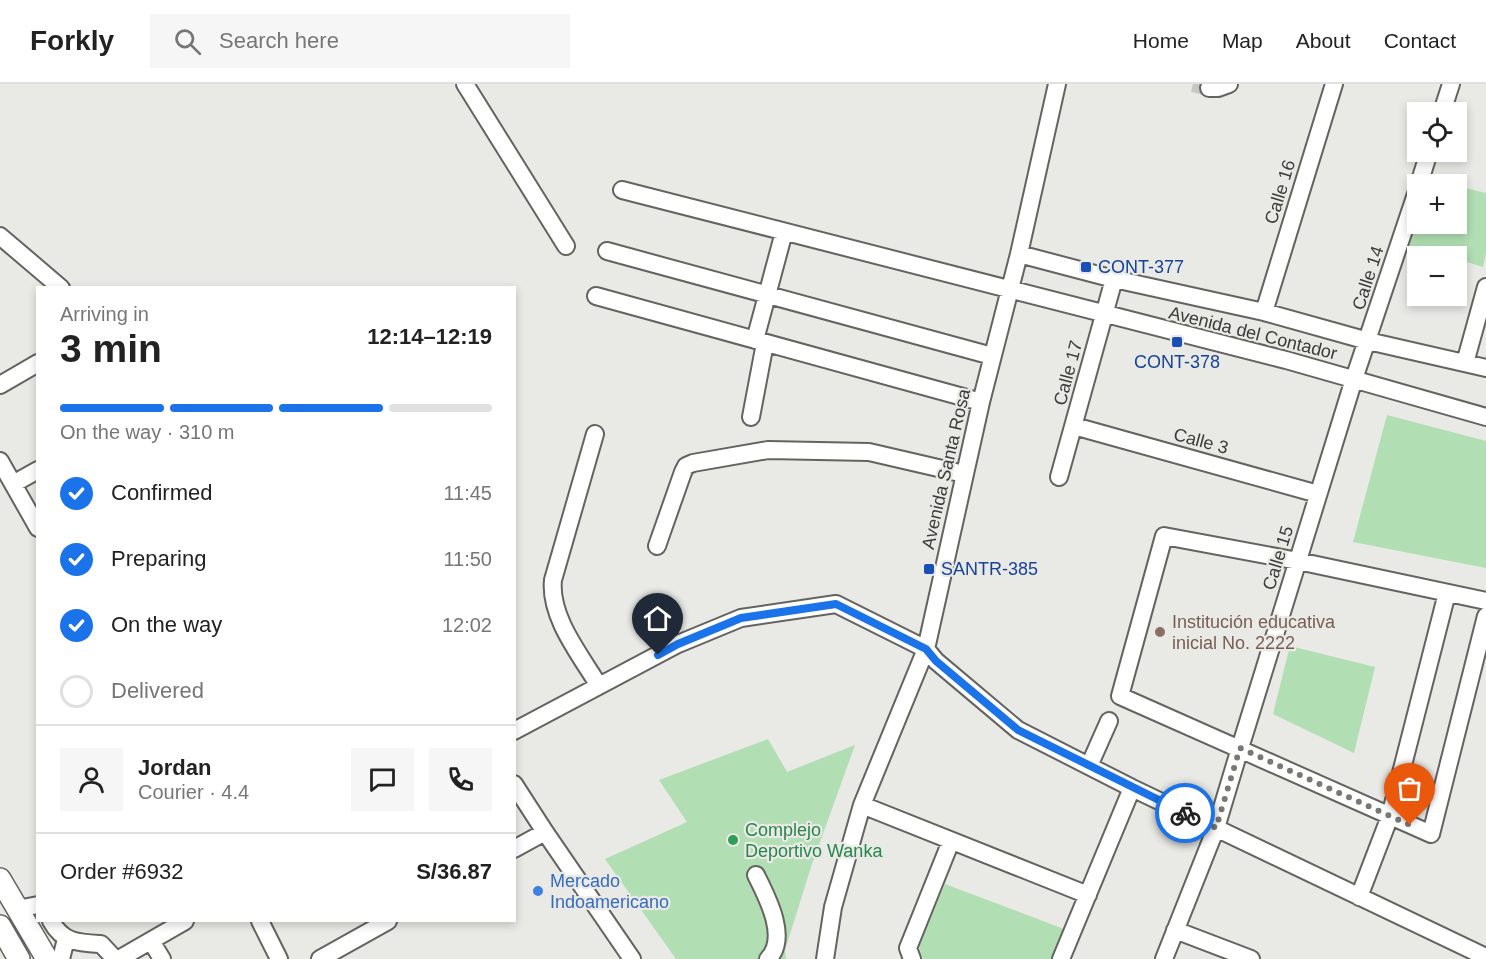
<!DOCTYPE html>
<html lang="en">
<head>
<meta charset="utf-8">
<style>
	:root { --surface:#fff; --page:#f6f6f6; --text:#222; --muted:#767676; --line:#e0e0e0; --accent:#1a73e8 }
	body { margin:0; font-family:Arial,sans-serif; background:var(--page); color:var(--text); height:100vh; display:flex; flex-direction:column; font-size:22px; white-space:nowrap }
	* { box-sizing:border-box; margin:0 }
	p { font-size:20px; color:var(--muted) }
	.icon { flex:none; width:33px; height:33px; fill:none; stroke:currentColor; stroke-width:2; stroke-linecap:round; stroke-linejoin:round }
	.map { position:relative; flex:1; overflow:hidden }
	.panel { position:absolute; left:36px; top:202px; width:480px; height:636px; display:flex; flex-direction:column; background:var(--surface); border-radius:0px; box-shadow:0 3px 9px #0003 }
	.panel>* { flex:none }
	.tools { position:absolute; left:1407px; top:18px; display:grid; gap:12px }
	.tools a { display:grid; place-items:center; width:60px; height:60px; border-radius:0px; background:var(--surface); box-shadow:0 3px 9px #0003; font-size:30px }
	.pin { position:absolute; display:grid; place-items:center; width:51px; height:51px; color:#fff; margin:-62px -26px; border-radius:50% 50% 50% 0; rotate:-45deg; box-shadow:0 0 6px #0007 }
	.pin .icon { rotate:45deg }
	.courier { position:absolute; display:grid; place-items:center; width:60px; height:60px; margin:-30px; border:4px solid #1a73e8; border-radius:50%; background:#fff; color:#222; box-shadow:0 2px 8px #0007 }
	.summary em { font-style:normal; font-weight:600 }
	.summary div { display:flex; flex-direction:column-reverse }
	.summary { display:flex; align-items:center; justify-content:space-between; height:102px; padding:0 24px }
	h1 { font-size:39px; font-weight:600; line-height:45px }
	.bar { display:grid; grid-template-columns:repeat(4,1fr); gap:9px 6px; align-content:center; height:72px; padding:0 24px }
	.bar i { height:8px; border-radius:4px; background:var(--line) }
	.bar .active { background:var(--accent) }
	.bar p { grid-column:span 4 }
	.line { display:flex; align-items:center; gap:15px; padding:0 24px; border-top:2px solid var(--line) }
	.line div { flex:1 }
	.round { display:grid; place-items:center; flex:none; width:63px; height:63px; border-radius:0px; background:var(--page) }
	ol { padding:0 24px; list-style:none }
	li { display:flex; align-items:center; gap:18px; height:66px }
	li p { margin-inline-start:auto }
	li .icon { padding:6px; border-radius:50%; background:var(--accent); color:#fff; stroke-width:4 }
	li:last-child { color:var(--muted) }
	li i { width:33px; height:33px; border:3px solid var(--line); border-radius:50% }
	header { display:flex; align-items:center; gap:36px; box-sizing:border-box; height:84px; padding:0 30px; background:var(--surface); border-bottom:2px solid var(--line) }
	header strong { font-size:28px }
	nav { display:flex; gap:33px; margin-inline-start:auto; font-size:21px }
	.search { width:420px; height:54px; background:var(--page); display:flex; align-items:center; gap:15px; box-sizing:border-box; padding:0 21px; border-radius:0px; color:var(--muted); font-size:22px }
	.map>svg:first-child { display:block }
	.green { fill:#b1deb2 }
	.lines { fill:none; stroke-linecap:round; stroke-linejoin:round }
	.minor-tunnel { stroke:#c6c6c3; stroke-width:16; stroke-dasharray:16 8; stroke-linecap:butt }
	.minor-casing { stroke:#646360; stroke-width:20 }
	.major-casing { stroke:#646360; stroke-width:24 }
	.minor { stroke:#fff; stroke-width:16 }
	.major { stroke:#fff; stroke-width:21 }
	.done { stroke:#787875; stroke-width:6; stroke-dasharray:0 10.8 }
	.route { stroke:#1a73e8; stroke-width:8 }
	.transit-dot { fill:#1a4fb4; stroke:#e9e9e5; stroke-width:2 }
	.education-dot { fill:#8d6e63; stroke:#e9e9e5; stroke-width:2 }
	.leisure-dot { fill:#2e9e5b; stroke:#e9e9e5; stroke-width:2 }
	.shop-dot { fill:#3f7fe0; stroke:#e9e9e5; stroke-width:2 }
	.labels { text-anchor:middle; dominant-baseline:central; stroke-width:4.5; stroke-linejoin:round; paint-order:stroke }
	.street-label { font-size:18px; fill:#3b3b39; stroke:#e9e9e5 }
	.transit-label { font-size:18px; fill:#164399; stroke:#e9e9e5; text-anchor:start }
	.education-label { font-size:18px; fill:#785e54; stroke:#e9e9e5; text-anchor:start }
	.leisure-label { font-size:18px; fill:#27864d; stroke:#e9e9e5; text-anchor:start }
	.shop-label { font-size:18px; fill:#366cbe; stroke:#e9e9e5; text-anchor:start }
</style>
</head>
<body>
<header>
<strong>Forkly</strong>
<div class="search"><svg class="icon" aria-label="search" viewBox="0 0 24 24"><circle cx="10" cy="10" r="6"/><path d="M15 15l6 6"/></svg>Search here</div>
<nav><a>Home</a><a>Map</a><a>About</a><a>Contact</a></nav>
</header>
<div class="map">
<svg width="1486" height="875" viewBox="0 0 1486 875">
	<rect width="100%" height="100%" fill="#e9e9e5"/>
	<path class="green" d="M1457,102L1486,109V169L1483,183L1457,175L1456,172H1446L1409,163L1417,133L1418,140H1456Z
		M1387,331L1486,357V484L1353,458Z
		M1290,562L1375,583L1354,669L1273,630Z
		M768,655L787,688L855,661L811,783L785,866L786,875H676L605,775L687,738L659,696Z
		M945,800L1064,845L1055,875H923L919,863Z"/>
	<g class="lines">
		<path class="minor-tunnel" d="M1193,0L1209,4"/>
		<defs>
			<path id="minor" d="M465,0L566,162
				M1209,4H1218L1229,0
				M1442,28L1451,0
				M1419,100L1429,68
				M622,106L1286,276L1486,333
				M0,152L61,204
				M607,167L992,272
				M1019,170L1114,195L1264,228L1368,257L1486,284
				M596,212L981,318
				M1264,228L1334,0
				M755,256L784,148
				M1465,279L1486,203
				M0,301L38,279
				M751,333L765,259
				M1074,342L1318,410
				M595,350L553,496C549,533 581,572 599,602
				M0,377L38,444
				M1059,393L1114,195
				M13,400L38,386
				M657,462L683,388L686,382L693,379L768,366L869,368L964,390
				M1486,517L1298,477L1164,452L1120,612L1431,750L1486,532
				M514,647L678,560L741,534L836,520L926,565L936,577L1018,646L1132,704L1486,873
				M1240,664L1354,295L1418,104
				M1089,682L1109,637
				M514,700L545,748L632,875
				M862,721L1088,811
				M514,765L545,748
				M756,791C767,813 789,854 768,875
				M1359,813L1390,732L1447,509
				M17,825L38,821
				M51,837C63,859 79,859 101,860L115,875
				M260,837L279,875
				M1175,846L1251,875
				M151,857L162,875
				M61,875L66,855
				M119,875L185,837
				M320,875L388,837
				M825,875L833,823L862,721L926,565L981,318L1019,170L1057,0
				M912,875L908,864L951,757
				M1061,875L1132,704
				M1164,875L1216,744L1240,664"/>
			<path id="major" d="M0,795L47,875
				M0,842L19,875"/>
		</defs>
		<use href="#minor" class="minor-casing"/>
		<use href="#major" class="major-casing"/>
		<use href="#minor" class="minor"/>
		<use href="#major" class="major"/>
	</g>
	<g class="lines">
		<path class="done" d="M1185,729L1216,744L1240,664L1410,741"/>
		<path class="route" d="M658,571L678,560L741,534L836,520L926,565L936,577L1018,646L1185,729"/>
	</g>
	<g class="transit-dot">
		<rect x="1080" y="177" width="12" height="12" rx="3"/>
		<rect x="1171" y="252" width="12" height="12" rx="3"/>
		<rect x="923" y="479" width="12" height="12" rx="3"/>
	</g>
	<circle class="education-dot" cx="1160" cy="548" r="6"/>
	<circle class="leisure-dot" cx="733" cy="756" r="6"/>
	<circle class="shop-dot" cx="538" cy="807" r="6"/>
	<g class="labels">
		<g class="street-label">
			<text transform="translate(1280 108) rotate(-73)">Calle 16</text>
			<text transform="translate(1368 194) rotate(-72)">Calle 14</text>
			<text transform="translate(1253 249) rotate(14)">Avenida del Contador</text>
			<text transform="translate(1068 289) rotate(-75)">Calle 17</text>
			<text transform="translate(1201 357) rotate(15)">Calle 3</text>
			<text transform="translate(946 385) rotate(-77)">Avenida Santa Rosa</text>
			<text transform="translate(1278 474) rotate(-73)">Calle 15</text>
		</g>
		<g class="transit-label">
			<text x="1098" y="183">CONT-377</text>
			<text x="1177" y="278" text-anchor="middle">CONT-378</text>
			<text x="941" y="485">SANTR-385</text>
		</g>
		<g class="education-label">
			<text x="1172" y="538">Institución educativa<tspan x="1172" dy="21">inicial No. 2222</tspan></text>
		</g>
		<g class="leisure-label">
			<text x="745" y="746">Complejo<tspan x="745" dy="21">Deportivo Wanka</tspan></text>
		</g>
		<g class="shop-label">
			<text x="550" y="797">Mercado<tspan x="550" dy="21">Indoamericano</tspan></text>
		</g>
	</g>
</svg>
<div class="tools">
<a><svg class="icon" aria-label="locate" viewBox="0 0 24 24"><circle cx="12" cy="12" r="6"/><path d="M12 2v4M12 18v4M2 12h4M18 12h4"/></svg></a>
<a>+</a>
<a>−</a>
</div>
<div class="pin" style="left:1410px;top:741px;background:#ea580c"><svg class="icon" aria-label="bag" viewBox="0 0 24 24"><path d="M5 8h14l-1 12H6zM9 8a3 3 0 0 1 6 0"/></svg></div>
<div class="pin" style="left:658px;top:571px;background:#1f2937"><svg class="icon" aria-label="home" viewBox="0 0 24 24"><path d="M3 11l9-7 9 7M6 9v11h12V9"/></svg></div>
<div class="courier" style="left:1185px;top:729px"><svg class="icon" aria-label="bike" viewBox="0 0 24 24"><circle cx="6" cy="16" r="4"/><circle cx="18" cy="16" r="4"/><path d="M6 16l4-8h5l3 8M10 8l3 8H6M13 5h3"/></svg></div>
<section class="panel">
<div class="summary"><div><h1>3 min</h1><p>Arriving in</p></div><em>12:14–12:19</em></div>
<div class="bar"><i class="active"></i><i class="active"></i><i class="active"></i><i></i><p>On the way · 310 m</p></div>
<ol>
<li><svg class="icon" aria-label="check" viewBox="0 0 24 24"><path d="M5 12l5 5 9-10"/></svg>Confirmed<p>11:45</p></li>
<li><svg class="icon" aria-label="check" viewBox="0 0 24 24"><path d="M5 12l5 5 9-10"/></svg>Preparing<p>11:50</p></li>
<li><svg class="icon" aria-label="check" viewBox="0 0 24 24"><path d="M5 12l5 5 9-10"/></svg>On the way<p>12:02</p></li>
<li><i></i>Delivered</li>
</ol>
<div class="line" style="height:108px"><a class="round"><svg class="icon" aria-label="person" viewBox="0 0 24 24"><circle cx="12" cy="8" r="4"/><path d="M4 21q1-7 8-7t8 7"/></svg></a><div><b>Jordan</b><p>Courier · 4.4</p></div><a class="round"><svg class="icon" aria-label="chat" viewBox="0 0 24 24"><path d="M4 5h16v11H9l-5 4z"/></svg></a><a class="round"><svg class="icon" aria-label="phone" viewBox="0 0 24 24"><path d="M5 4h4l2 5-3 2q2 4 5 5l2-3 5 2v4C11 20 4 13 5 4z"/></svg></a></div>
<div class="line" style="height:78px"><div>Order #6932</div><b>S/36.87</b></div>
</section>
</div>
</body>
</html>
